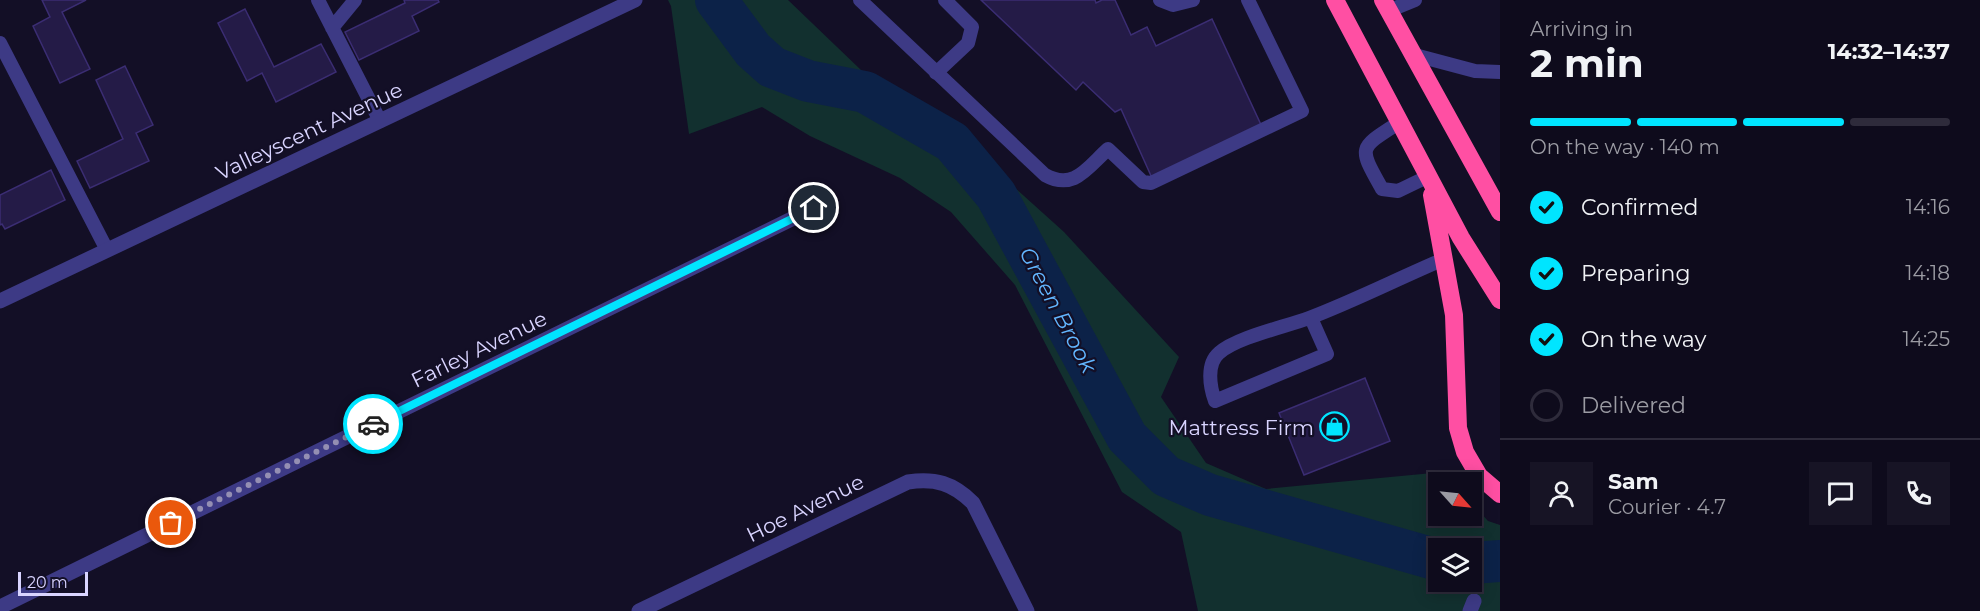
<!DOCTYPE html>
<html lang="en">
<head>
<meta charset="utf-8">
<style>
	:root { --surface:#0e0b1c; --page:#171425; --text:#f1f3f6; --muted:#9b9ba3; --line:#2e2b3b; --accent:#00e5ff }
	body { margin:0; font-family:Montserrat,sans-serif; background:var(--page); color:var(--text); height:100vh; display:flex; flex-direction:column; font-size:22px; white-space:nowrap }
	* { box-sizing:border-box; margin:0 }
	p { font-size:20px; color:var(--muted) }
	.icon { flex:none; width:33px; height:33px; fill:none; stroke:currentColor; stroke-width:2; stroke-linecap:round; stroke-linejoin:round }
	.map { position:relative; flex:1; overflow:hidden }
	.panel { display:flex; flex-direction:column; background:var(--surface); width:480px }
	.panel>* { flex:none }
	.needle { width:39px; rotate:117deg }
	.fabs { position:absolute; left:1428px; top:472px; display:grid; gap:12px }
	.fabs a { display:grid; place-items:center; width:54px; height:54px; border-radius:0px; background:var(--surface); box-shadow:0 3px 15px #0003,0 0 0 2px var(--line); font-size:30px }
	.scale { position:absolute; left:18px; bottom:15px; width:70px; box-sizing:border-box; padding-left:6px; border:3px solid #d9d4ff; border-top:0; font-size:16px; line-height:21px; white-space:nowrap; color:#d9d4ff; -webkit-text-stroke:4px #130f26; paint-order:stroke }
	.pin { position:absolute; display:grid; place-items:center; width:51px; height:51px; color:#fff; margin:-26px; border:3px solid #fff; border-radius:50%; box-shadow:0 2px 6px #0007 }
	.courier { position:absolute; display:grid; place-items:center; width:60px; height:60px; margin:-30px; border:4px solid #00e5ff; border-radius:50%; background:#fff; color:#222; box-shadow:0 2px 8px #0007 }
	.summary em { font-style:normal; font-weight:700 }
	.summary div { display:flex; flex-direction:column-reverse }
	.summary { display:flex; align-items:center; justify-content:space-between; height:102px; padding:0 30px }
	h1 { font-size:39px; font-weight:700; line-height:45px }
	.bar { display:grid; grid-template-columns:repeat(4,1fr); gap:9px 6px; align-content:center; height:72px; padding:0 30px }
	.bar i { height:8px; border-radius:4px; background:var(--line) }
	.bar .active { background:var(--accent) }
	.bar p { grid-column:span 4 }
	.line { display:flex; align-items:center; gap:15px; padding:0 30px; border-top:2px solid var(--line) }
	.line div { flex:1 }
	.round { display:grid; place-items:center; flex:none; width:63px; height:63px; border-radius:0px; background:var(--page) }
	ol { padding:0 30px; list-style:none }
	li { display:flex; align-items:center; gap:18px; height:66px }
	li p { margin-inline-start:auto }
	li .icon { padding:6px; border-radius:50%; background:var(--accent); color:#111; stroke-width:4 }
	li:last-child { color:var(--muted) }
	li i { width:33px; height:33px; border:3px solid var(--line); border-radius:50% }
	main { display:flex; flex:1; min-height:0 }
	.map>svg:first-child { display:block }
	.green { fill:#12302f; fill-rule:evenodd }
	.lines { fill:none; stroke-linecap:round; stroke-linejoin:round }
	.river { stroke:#0c2248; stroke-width:42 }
	.building { fill:#241b47; stroke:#3b2d73; stroke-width:1.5 }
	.lane { stroke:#3d3a85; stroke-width:14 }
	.street { stroke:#3d3a85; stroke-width:15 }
	.highway { stroke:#ff4fa3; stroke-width:18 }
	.done { stroke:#948fb3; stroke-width:6; stroke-dasharray:0 10.8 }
	.route { stroke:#00e5ff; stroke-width:8 }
	.labels { text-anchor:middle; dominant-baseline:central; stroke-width:4.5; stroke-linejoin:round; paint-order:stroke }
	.street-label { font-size:21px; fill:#d9d4ff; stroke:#130f26 }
	.poi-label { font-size:21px; fill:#d9d4ff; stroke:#130f26; text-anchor:end }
	.water-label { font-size:22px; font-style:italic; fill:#62b6ff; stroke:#130f26 }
</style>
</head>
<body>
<main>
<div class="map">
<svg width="1500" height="611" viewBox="0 0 1500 611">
	<rect width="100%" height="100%" fill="#130f26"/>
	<path class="green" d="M668,0H788L861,70L925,107L1064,232L1179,357L1161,397L1206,463L1266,489L1443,472L1453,483H1438V516H1472V503L1488,521L1500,525V611H1198L1181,532L1122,492L1015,285L951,212L900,178L810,136L762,107L689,134L671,6ZM1438,549H1472V582H1438Z"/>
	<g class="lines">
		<path class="river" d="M716,0L753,50L772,67L808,81L865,92L952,142L996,195L1127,437L1166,476L1210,495L1438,560
			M1472,563L1500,561"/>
	</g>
	<path class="building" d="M42,0H86L62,12L90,69L60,83L33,26L50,17Z
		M404,0H438L439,2L412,16L419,31L359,60L345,32L405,3Z
		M981,0H1095L1096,3L1102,0H1115L1131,35L1147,27L1156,46L1212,19L1262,127L1152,178L1121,109L1115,112L1083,82L1076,90Z
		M245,9L274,67L321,44L336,72L276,102L262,73L247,81L218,23Z
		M125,66L153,125L136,133L149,161L90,188L77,161L123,139L96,80Z
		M51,170L65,200L5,229L2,224L0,225V195Z
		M1365,378L1390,441L1304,475L1279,413Z"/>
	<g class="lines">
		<path class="lane" d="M318,0L380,121
			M860,0L1045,175C1074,191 1087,168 1108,149L1143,182L1151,183L1302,111L1248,0
			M1160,0L1173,5L1193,0
			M1388,11L1415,0
			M332,28L355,0
			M0,43L107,250
			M1411,54L1475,71L1500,72
			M936,73L968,43L972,27L945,0
			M1400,122C1358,149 1358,146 1382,189L1398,191L1429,176
			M1311,318L1327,354L1215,401C1210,387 1206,364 1219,353C1237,337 1285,327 1309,318C1354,301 1399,278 1444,259"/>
		<path class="street" d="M0,301L635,0
			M0,607L814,208
			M639,611L908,482C935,478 953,483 973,503L1027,611
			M1470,611L1474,601"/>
		<path class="highway" d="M1335,0L1461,238L1500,300
			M1383,0L1500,212
			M1432,195L1454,315L1458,428L1465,452L1479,476L1500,494"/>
	</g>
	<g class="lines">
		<path class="done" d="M171,523L373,424"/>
		<path class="route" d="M373,424L814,208"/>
	</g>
	<defs>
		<symbol id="shop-ring" viewBox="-11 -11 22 22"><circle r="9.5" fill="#130f26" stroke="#00e5ff" stroke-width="1.5"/><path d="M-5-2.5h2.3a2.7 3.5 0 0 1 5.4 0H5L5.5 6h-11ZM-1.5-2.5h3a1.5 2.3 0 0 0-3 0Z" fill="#00e5ff"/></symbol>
	</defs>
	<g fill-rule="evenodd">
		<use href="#shop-ring" x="1318" y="410" width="33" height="33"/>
	</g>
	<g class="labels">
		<g class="street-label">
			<text transform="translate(309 131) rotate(-25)">Valleyscent Avenue</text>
			<text transform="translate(479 349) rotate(-26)">Farley Avenue</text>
			<text transform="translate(805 508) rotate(-26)">Hoe Avenue</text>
		</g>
		<g class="poi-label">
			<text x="1314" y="427">Mattress Firm</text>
		</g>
		<g class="water-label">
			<text transform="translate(1058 310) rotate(62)">Green Brook</text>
		</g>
	</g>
</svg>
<div class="fabs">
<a><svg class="needle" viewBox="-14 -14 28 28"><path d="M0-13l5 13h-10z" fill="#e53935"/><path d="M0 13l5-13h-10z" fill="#9b9ba3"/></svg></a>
<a><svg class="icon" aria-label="layers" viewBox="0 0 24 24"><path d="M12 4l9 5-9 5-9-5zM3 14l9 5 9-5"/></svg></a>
</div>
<div class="scale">20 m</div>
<div class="pin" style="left:171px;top:523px;background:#ea580c"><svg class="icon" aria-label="bag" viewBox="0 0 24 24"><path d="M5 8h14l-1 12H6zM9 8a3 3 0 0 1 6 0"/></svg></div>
<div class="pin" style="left:814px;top:208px;background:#1f2937"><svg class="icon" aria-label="home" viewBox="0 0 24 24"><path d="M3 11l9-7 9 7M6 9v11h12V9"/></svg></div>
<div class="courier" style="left:373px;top:424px"><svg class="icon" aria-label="car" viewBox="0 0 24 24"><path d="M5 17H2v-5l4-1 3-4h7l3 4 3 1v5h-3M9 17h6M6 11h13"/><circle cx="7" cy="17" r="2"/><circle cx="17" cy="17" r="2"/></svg></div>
</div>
<section class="panel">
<div class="summary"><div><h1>2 min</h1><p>Arriving in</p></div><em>14:32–14:37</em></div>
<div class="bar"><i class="active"></i><i class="active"></i><i class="active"></i><i></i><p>On the way · 140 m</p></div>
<ol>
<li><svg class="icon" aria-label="check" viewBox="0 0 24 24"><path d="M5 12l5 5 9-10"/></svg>Confirmed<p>14:16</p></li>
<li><svg class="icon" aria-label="check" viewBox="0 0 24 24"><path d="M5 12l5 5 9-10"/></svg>Preparing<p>14:18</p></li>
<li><svg class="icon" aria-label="check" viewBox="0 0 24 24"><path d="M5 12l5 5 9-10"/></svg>On the way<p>14:25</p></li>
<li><i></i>Delivered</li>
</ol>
<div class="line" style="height:108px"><a class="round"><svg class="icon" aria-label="person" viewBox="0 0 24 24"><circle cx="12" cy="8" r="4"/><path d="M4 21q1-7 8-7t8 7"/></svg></a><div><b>Sam</b><p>Courier · 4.7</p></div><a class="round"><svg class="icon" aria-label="chat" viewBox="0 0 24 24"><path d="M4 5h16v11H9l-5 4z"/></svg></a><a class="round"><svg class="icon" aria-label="phone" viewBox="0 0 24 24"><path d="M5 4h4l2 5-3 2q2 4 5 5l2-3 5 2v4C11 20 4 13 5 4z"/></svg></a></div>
</section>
</main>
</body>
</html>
